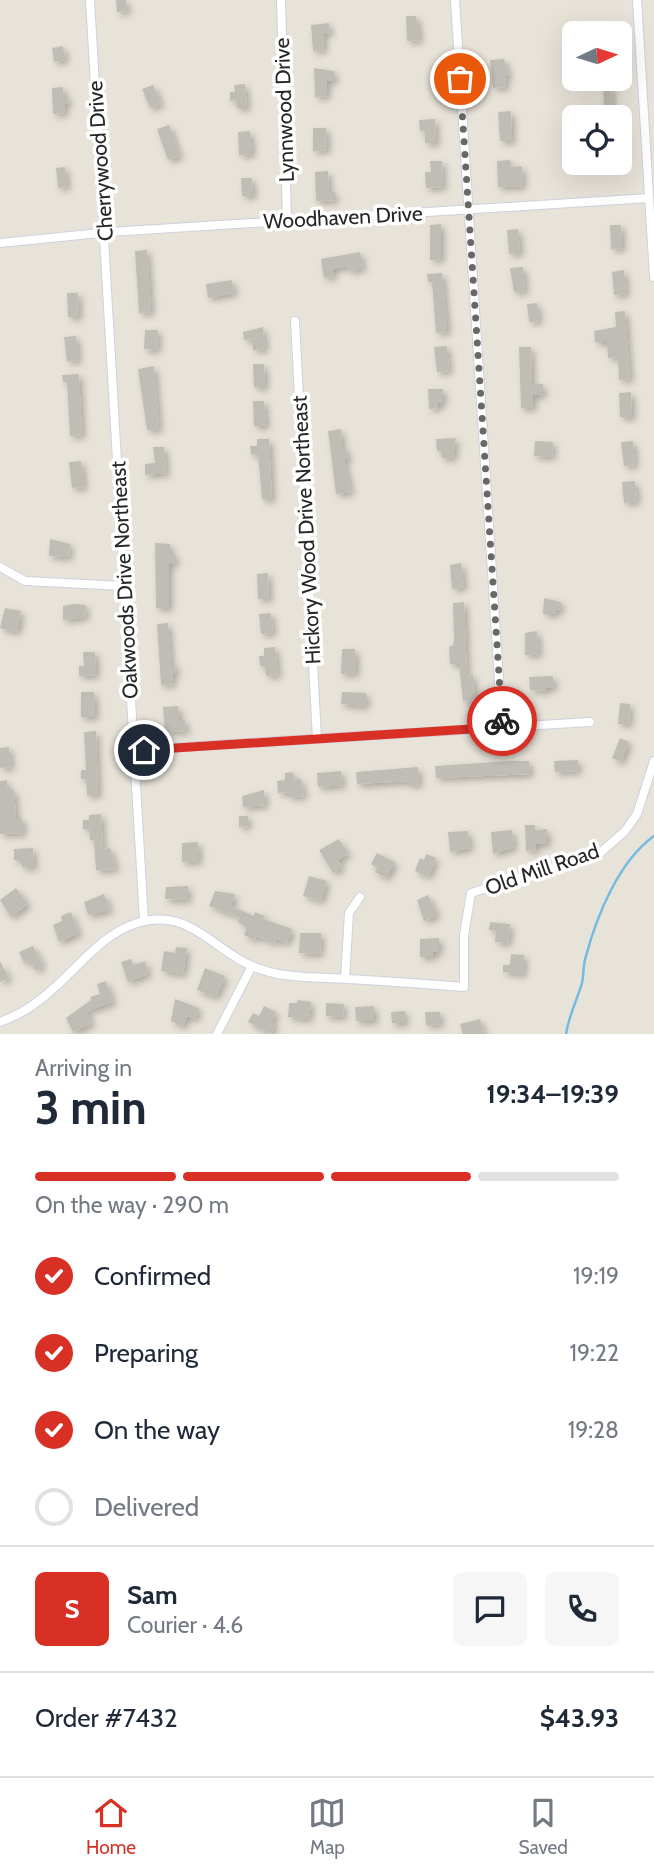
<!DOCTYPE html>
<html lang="en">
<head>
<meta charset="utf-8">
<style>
	:root { --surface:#fff; --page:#f6f6f7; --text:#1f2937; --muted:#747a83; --line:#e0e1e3; --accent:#d93025 }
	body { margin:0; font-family:Cabin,sans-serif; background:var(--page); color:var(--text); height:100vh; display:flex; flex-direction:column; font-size:26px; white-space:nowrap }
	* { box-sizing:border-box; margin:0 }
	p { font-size:23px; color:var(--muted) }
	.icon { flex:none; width:38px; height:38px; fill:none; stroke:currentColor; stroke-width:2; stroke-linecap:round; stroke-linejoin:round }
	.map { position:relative; height:1034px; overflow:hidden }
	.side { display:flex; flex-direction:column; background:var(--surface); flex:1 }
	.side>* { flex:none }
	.needle { width:46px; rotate:86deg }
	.fabs { position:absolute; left:562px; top:21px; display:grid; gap:14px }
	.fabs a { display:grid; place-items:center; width:70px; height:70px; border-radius:10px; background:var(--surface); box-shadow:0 7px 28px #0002; font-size:35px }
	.pin { position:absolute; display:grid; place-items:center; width:60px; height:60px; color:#fff; margin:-30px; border:4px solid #fff; border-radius:50%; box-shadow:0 2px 7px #0007 }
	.courier { position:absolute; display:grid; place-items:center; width:70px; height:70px; margin:-35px; border:5px solid #d93025; border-radius:50%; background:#fff; color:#222; box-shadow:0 2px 9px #0007 }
	.head em { font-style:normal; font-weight:700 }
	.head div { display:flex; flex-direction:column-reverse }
	.head { display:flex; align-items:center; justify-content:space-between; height:119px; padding:0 35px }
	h1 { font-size:46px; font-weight:700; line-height:52px }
	.bar { display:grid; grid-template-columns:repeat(4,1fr); gap:10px 7px; align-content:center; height:84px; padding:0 35px }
	.bar i { height:9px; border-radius:5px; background:var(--line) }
	.bar .current { background:var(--accent) }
	.bar p { grid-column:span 4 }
	.line { display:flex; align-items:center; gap:18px; padding:0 35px; border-top:2px solid var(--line) }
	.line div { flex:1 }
	.round { display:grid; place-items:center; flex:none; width:74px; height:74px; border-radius:10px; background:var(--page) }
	ol { padding:0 35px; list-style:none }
	li { display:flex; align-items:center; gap:21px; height:77px }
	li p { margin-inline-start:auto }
	li .icon { padding:7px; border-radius:50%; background:var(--accent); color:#fff; stroke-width:4 }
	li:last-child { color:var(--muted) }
	li i { width:38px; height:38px; border:4px solid var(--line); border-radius:50% }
	.dock { display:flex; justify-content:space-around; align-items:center; height:98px; border-top:2px solid var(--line); background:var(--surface); font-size:19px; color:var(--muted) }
	.dock a { display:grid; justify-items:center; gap:4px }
	.dock .current { color:var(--accent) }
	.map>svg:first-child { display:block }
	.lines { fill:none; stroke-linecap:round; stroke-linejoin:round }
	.stream { stroke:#74bae2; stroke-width:2.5 }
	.building { fill:#c0bdb6; filter:url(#shadow) }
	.street-casing { stroke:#ced0df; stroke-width:10 }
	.street { stroke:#fff; stroke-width:8 }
	.done { stroke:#6a6865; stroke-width:7; stroke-dasharray:0 12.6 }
	.route { stroke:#d93025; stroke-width:9 }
	.labels { text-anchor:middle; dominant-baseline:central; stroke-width:7; stroke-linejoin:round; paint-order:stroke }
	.street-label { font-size:21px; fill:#262626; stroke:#fff }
</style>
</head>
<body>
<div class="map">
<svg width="654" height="1034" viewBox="0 0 654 1034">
	<defs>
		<filter id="shadow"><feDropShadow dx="3.5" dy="3.5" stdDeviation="3.5" flood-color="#0004"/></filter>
	</defs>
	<rect width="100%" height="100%" fill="#e8e3d9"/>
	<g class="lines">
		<path class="stream" d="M566,1034C569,1015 577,1000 582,983C584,974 583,964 586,956C597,915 619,861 654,836"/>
	</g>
	<path class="building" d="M116,0H126L127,11L117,12Z
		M406,16H416L420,40L407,41Z
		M329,23L330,33L323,34L324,50L313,51L311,25Z
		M595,23H607V33H596Z
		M63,46L65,60L54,62L52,48Z
		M504,59L509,76H505L506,87L493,88L490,60Z
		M314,68L334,71V81H327V96L315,97Z
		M245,84L247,108H237V100L230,101V92H235L234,85Z
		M153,85L161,104L150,108L142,89Z
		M603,85H611L612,117L596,115V105H604Z
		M63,87L64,97H68L69,103L64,104L65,113L53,114L52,88Z
		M511,111L512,141H500L498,112Z
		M435,119L436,143H425V130L420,131L419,120Z
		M169,125L180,156L168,160L157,129Z
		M313,128H326L327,150L313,151Z
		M250,131L252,154L239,155L238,132Z
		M510,160V167L522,166L523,186L498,187L497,161Z
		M430,161H442L443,187L426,188L425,172H431Z
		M65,167L67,187L58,188L56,168Z
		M328,171L329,192H335V200L316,201L315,172Z
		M241,178H252L253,196H242Z
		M441,224V259L430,260V225Z
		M610,225H621L622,248L611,249Z
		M518,229L520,253L509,254L507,230Z
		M147,250L151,312L139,313L135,251Z
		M360,252L363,268L349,271L348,266L332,269L334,276L324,278L321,259Z
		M523,267L525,291L514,292L510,268Z
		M624,270L626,294L614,295L612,272Z
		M442,273L447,327L446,332L436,333L432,282H428L427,274Z
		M232,280L234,293L208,298L206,284Z
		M67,293H78L79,317H68Z
		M537,303L539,321L529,322L527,304Z
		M625,311L630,379L619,380L618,357L608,358L607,342H595L594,331L616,327L615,312Z
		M263,327L265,349L253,350L252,339L244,340L243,332Z
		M145,330H158L157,350L144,349Z
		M76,336L78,360L67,361L64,337Z
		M447,346L449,371L437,372L434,347Z
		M519,347H531L532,384H543V395H533V408H521Z
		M253,364H264L265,387H254Z
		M154,366L159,429L147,430L138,369Z
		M79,374L82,435L70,436L67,382H63L62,375Z
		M428,389H443V403H438V408L429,409Z
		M631,392L632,417H620L619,393Z
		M253,401H264L266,426H254Z
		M341,429L342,448H346L348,460H344L351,492L336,494L328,431Z
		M456,438L453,458H442L441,451H437L436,439Z
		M257,439H269L272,499H262L258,454L251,455L250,446H257Z
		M535,441L553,442L552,457L534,456Z
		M633,441L635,465L624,466L621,442Z
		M153,447H164L166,473L145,475V464L155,463Z
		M81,461L84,487L72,488L69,462Z
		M635,481L637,501L624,503L622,482Z
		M50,539L70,544L69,557L49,556Z
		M155,543L170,544V554H175V564L169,563V608H156Z
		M461,563L464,587L452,589L450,565Z
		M268,573L269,599H258L257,574Z
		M544,598L561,602V610L556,609V614H543Z
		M464,602L467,676L473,675L475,700L463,701L459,664H450L449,646H453L454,640L453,603Z
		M74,604L86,605L85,617L63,620V606Z
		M5,608L21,611L17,632L0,628Z
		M271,613L273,633L261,634L259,614Z
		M168,623L171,664H175L176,674H172L173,684L161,685L157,624Z
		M537,631L539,654L525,655V633Z
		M275,647L278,675L266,676L265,666H260L259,656H264V648Z
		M342,649H355L356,673L341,674Z
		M83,652H95L96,675L79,676V666H84Z
		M553,676L554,688H546V691L530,690L529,677Z
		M81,692H94L95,717H81Z
		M342,692L366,693V706L341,704Z
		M620,703L630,704L629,724H618Z
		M178,706L179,720H185L186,731L165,732L163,707Z
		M96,731L98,795H87L86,779H81V770H86L84,732Z
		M620,738L629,742L621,762L612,758Z
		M9,747L11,767L0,768V748Z
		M578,760V771L555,772L554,761Z
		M510,761H529L530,774L436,778L435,766Z
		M418,767L419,784L408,785V781L357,784L356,772Z
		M341,771L342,785L318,787L317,773Z
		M293,772L294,780L301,779L304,796L289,797V792L278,793L277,781L285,780V773Z
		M7,780L8,790H14L16,818H22L23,833L0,834V781Z
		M264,790L265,805L243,807L242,796Z
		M101,814L103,849L110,848L116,869L96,870L94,840H90V829H83V820H89V815Z
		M239,816H248V826L239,827Z
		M525,825H535V830L547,829V844H536V850L526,851Z
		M512,830L514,847L493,854L491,832Z
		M468,831L470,848L450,852L448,832Z
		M339,839L348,854L338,860L342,867L333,873L319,850Z
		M198,842L199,861L182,862V843Z
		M33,848L34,867H22V860H14V849Z
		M377,853L395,862L386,878L375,872L377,868L371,864Z
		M426,854L436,858L428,877L415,871L420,858L424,860Z
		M309,876L327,881L321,901L303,896Z
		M188,886V900L165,899L166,887Z
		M16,888L28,904L11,917L0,900Z
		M215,891L235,894L231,906L254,916L255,912L265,916L263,919L292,929L287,943L276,939L275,943L256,936L255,940L244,935L247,927L238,922L240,917L209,906Z
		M104,894L110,910L88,915L84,902Z
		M428,895L437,915L424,921L417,900Z
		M71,912L79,933L59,942L53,925L62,921L61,916Z
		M490,922L510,924L508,943L495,942L496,931L489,930Z
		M300,933H321L320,954L299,953Z
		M439,938V952H433V957H420V939Z
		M33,946L43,966L35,970L30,960L24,963L19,952Z
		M176,947L187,948L183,974L161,971L164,951L175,953Z
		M511,954L524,955L523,974L503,972V965H510Z
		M131,959L133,965L145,961L148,974L128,982L121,962Z
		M0,961L9,978L0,982Z
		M205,968L225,976L216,997L197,990Z
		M106,981L113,1002L86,1011L92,1023L73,1032L66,1018L91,1000L90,997L100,994L97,984Z
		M175,999L199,1008L195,1019L187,1016L183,1026L171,1021Z
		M298,1000L311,1002L309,1019L288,1017L289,1003H297Z
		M326,1003L344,1004L343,1017L326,1016Z
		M264,1006L276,1012L271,1023L275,1025L271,1034L248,1022L253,1013L259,1016Z
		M374,1006V1021H356L355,1007Z
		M405,1011V1023H392L391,1012Z
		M425,1012H440V1024L426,1025Z
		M480,1019L484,1034H463L460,1024Z"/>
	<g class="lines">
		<defs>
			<path id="street" d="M90,0L144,921
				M281,0L287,220
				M455,0L502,727
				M637,0L654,277
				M0,243L110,232L649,198
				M295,321L317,739
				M0,567L25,581L124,586
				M134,750L590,722
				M345,979L349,913L360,897
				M0,1022C61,1001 86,939 137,923C189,907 212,949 252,966C282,979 315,977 347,979C386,981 425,984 464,987V935L471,893L600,853L625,831L637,814L654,761
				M217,1034L252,966"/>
		</defs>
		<use href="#street" class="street-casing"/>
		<use href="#street" class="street"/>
	</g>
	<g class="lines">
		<path class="done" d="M460,79L502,721"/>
		<path class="route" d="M144,750L502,727V721"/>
	</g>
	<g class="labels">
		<g class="street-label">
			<text transform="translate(284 110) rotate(-92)">Lynnwood Drive</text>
			<text transform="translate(100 161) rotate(-94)">Cherrywood Drive</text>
			<text transform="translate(343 217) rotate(-3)">Woodhaven Drive</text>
			<text transform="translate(306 530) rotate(-93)">Hickory Wood Drive Northeast</text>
			<text transform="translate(124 580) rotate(-93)">Oakwoods Drive Northeast</text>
			<text transform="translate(542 869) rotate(-19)">Old Mill Road</text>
		</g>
	</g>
</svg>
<div class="fabs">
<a><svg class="needle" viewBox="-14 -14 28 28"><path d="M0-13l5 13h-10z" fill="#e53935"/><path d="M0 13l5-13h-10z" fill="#747a83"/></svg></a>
<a><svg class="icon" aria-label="locate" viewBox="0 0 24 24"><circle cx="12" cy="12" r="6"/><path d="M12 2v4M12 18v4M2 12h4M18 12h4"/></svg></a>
</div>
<div class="pin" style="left:460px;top:79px;background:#ea580c"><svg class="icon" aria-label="bag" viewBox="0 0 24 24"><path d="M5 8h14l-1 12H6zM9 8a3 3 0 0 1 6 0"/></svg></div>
<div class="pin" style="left:144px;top:750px;background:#1f2937"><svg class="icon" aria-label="home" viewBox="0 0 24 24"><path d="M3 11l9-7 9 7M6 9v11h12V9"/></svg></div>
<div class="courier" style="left:502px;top:721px"><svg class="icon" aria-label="bike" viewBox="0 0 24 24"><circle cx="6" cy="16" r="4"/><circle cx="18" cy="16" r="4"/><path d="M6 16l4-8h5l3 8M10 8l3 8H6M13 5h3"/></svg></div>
</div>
<section class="side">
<div class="head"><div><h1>3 min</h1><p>Arriving in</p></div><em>19:34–19:39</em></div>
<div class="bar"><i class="current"></i><i class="current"></i><i class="current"></i><i></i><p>On the way · 290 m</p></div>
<ol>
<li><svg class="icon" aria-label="check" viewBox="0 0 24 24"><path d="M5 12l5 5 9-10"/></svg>Confirmed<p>19:19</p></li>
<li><svg class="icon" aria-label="check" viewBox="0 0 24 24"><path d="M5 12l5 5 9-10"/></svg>Preparing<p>19:22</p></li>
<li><svg class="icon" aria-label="check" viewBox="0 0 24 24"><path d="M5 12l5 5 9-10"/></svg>On the way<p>19:28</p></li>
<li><i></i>Delivered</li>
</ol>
<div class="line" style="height:126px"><b class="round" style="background:var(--accent);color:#fff">S</b><div><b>Sam</b><p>Courier · 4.6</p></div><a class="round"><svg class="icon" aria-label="chat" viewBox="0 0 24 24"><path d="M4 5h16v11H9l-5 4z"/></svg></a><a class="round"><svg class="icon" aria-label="phone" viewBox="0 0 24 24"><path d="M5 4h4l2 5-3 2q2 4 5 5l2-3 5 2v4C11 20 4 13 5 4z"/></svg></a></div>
<div class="line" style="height:91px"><div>Order #7432</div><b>$43.93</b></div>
</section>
<nav class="dock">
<a class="current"><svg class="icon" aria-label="home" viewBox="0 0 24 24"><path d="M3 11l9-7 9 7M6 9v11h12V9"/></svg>Home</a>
<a><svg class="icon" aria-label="map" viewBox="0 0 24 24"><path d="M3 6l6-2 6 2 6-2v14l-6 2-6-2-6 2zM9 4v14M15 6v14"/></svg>Map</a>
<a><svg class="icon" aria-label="saved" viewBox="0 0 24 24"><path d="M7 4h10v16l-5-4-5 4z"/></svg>Saved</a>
</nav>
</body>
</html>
